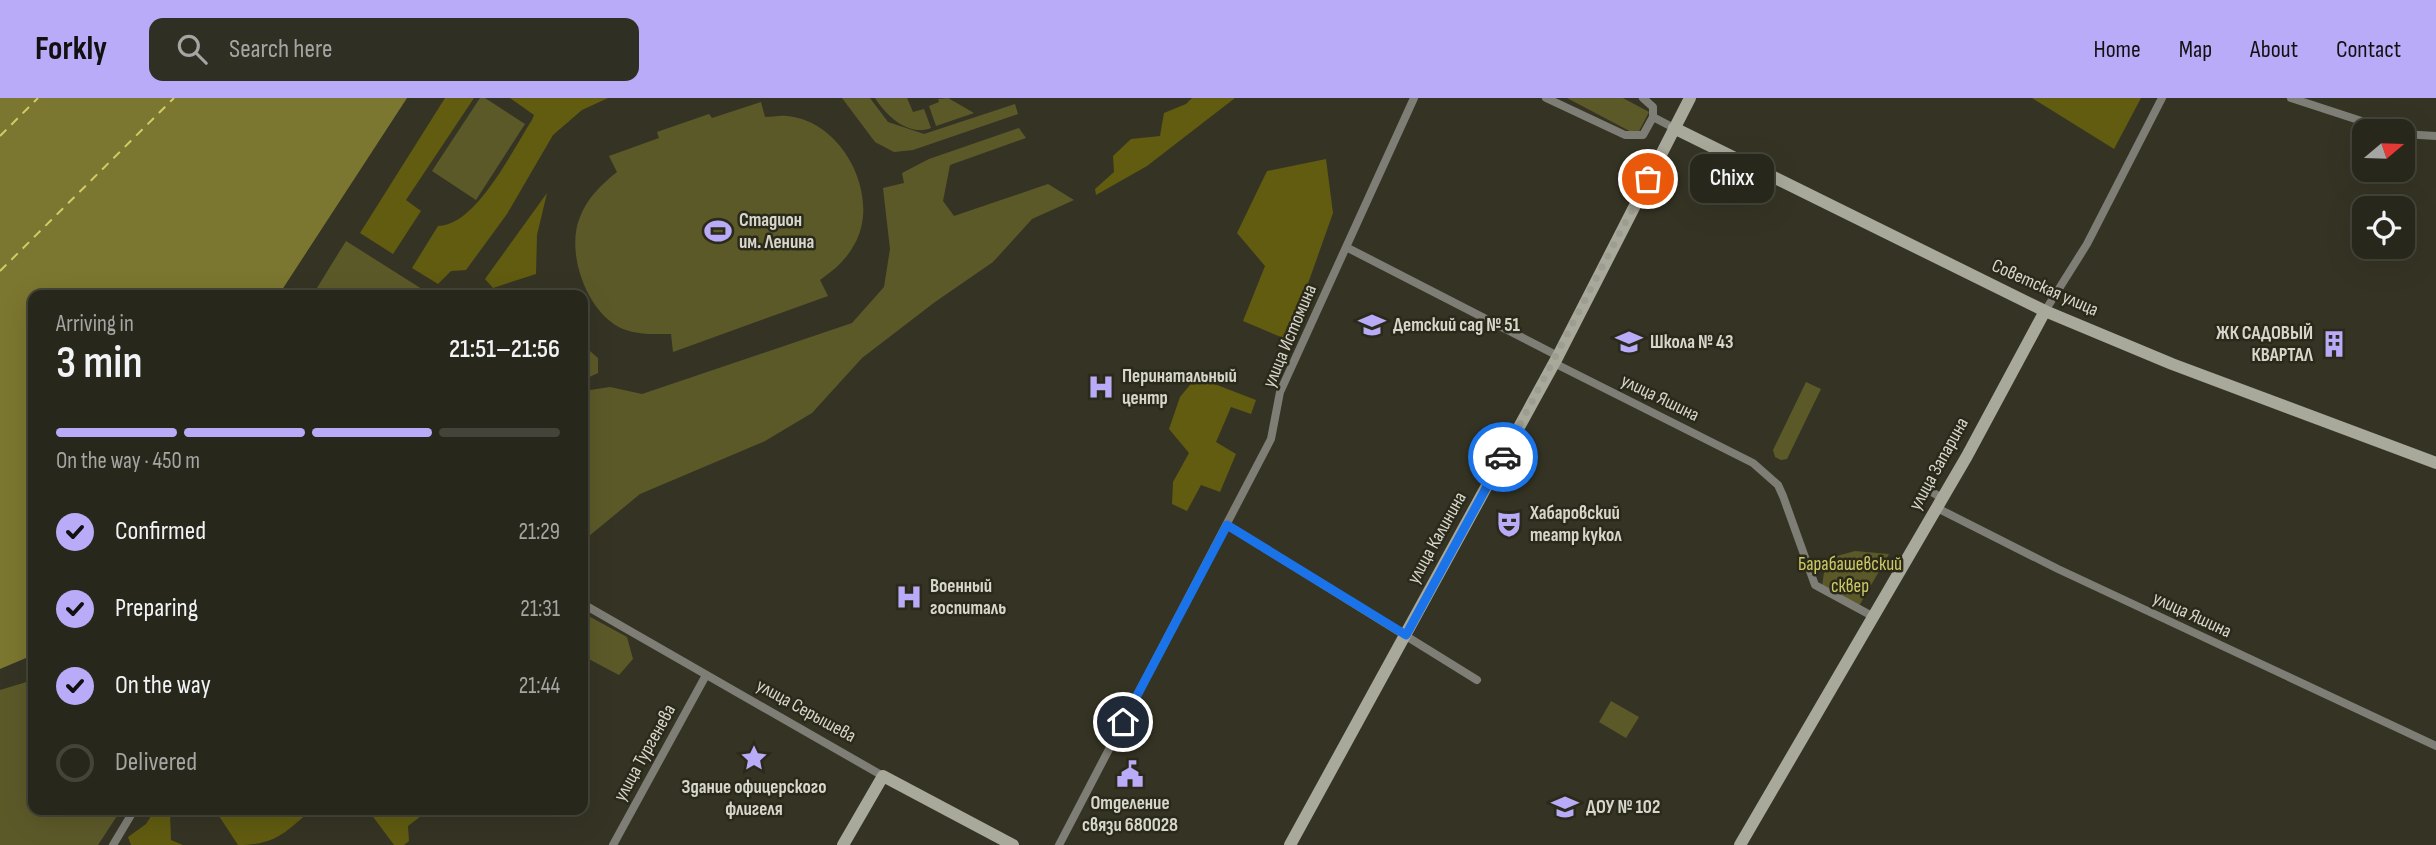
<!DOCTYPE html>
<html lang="en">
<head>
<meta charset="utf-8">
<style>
	:root { --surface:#28271b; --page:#302f24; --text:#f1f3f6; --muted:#a5a5a3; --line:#44443a; --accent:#b9abf7 }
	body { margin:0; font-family:"Sofia Sans Condensed",sans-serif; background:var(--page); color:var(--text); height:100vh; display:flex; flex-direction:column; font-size:26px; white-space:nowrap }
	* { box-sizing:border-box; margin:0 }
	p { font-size:23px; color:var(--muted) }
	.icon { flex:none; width:38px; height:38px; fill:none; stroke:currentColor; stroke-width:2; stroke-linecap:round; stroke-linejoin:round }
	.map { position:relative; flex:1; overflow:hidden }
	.drawer { position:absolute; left:28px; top:192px; width:560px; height:525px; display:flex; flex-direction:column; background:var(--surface); border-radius:14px; box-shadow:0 7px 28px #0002,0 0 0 2px var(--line) }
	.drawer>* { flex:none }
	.needle { width:46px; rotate:71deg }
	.controls { position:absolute; left:2352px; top:21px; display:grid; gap:14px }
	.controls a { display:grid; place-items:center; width:63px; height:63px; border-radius:14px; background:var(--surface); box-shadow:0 7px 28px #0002,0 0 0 2px var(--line); font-size:35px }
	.pin { position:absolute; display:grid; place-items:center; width:60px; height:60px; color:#fff; margin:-30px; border:4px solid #fff; border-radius:50%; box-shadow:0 2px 7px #0007 }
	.courier { position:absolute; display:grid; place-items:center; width:70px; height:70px; margin:-35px; border:5px solid #1a73e8; border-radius:50%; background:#fff; color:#222; box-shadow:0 2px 9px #0007 }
	.bubble { position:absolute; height:49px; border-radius:14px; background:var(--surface); box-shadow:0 7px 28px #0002,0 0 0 2px var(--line); font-size:23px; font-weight:600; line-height:49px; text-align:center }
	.head em { font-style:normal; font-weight:600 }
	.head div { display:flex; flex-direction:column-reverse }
	.head { display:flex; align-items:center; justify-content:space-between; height:119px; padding:0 28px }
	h1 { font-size:46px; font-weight:600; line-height:52px }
	.bar { display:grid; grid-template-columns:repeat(4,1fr); gap:10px 7px; align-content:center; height:84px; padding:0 28px }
	.bar i { height:9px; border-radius:5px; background:var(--line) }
	.bar .current { background:var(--accent) }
	.bar p { grid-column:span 4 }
	ol { padding:0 28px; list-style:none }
	li { display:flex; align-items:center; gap:21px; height:77px }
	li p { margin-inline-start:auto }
	li .icon { padding:7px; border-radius:50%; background:var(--accent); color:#111; stroke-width:4 }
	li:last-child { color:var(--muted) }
	li i { width:38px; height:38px; border:4px solid var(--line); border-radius:50% }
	header { display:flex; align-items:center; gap:42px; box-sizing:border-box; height:98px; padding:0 35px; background:var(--accent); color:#111 }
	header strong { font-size:33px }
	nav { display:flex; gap:38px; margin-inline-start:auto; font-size:24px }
	.search { width:490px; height:63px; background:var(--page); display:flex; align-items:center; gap:18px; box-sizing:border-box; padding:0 24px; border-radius:14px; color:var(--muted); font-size:26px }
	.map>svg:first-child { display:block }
	.green { fill:#5c5929 }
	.forest { fill:#615c10 }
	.water { fill:#7b7730 }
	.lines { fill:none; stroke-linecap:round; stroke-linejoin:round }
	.ferry { stroke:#d1cc68; stroke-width:2; stroke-dasharray:9 7; stroke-linecap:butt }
	.street { stroke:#7e7e76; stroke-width:8 }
	.secondary { stroke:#a8a89b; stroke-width:12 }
	.done { stroke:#9e9d91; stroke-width:7; stroke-dasharray:0 12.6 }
	.route { stroke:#1a73e8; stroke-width:9 }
	.labels { text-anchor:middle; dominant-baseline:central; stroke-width:5; stroke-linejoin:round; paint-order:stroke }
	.poi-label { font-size:19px; font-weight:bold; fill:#d6d6cc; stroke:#2b2a1a; text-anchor:start }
	.street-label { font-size:19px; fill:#d6d6cc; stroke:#2b2a1a }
	.park-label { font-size:19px; fill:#cec965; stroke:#2b2a1a }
</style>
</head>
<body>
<header>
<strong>Forkly</strong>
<div class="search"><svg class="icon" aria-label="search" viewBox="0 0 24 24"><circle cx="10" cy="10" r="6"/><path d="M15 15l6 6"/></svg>Search here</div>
<nav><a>Home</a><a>Map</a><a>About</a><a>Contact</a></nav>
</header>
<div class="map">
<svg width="2436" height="747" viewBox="0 0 2436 747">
	<rect width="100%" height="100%" fill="#353424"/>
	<path class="green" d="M480,0H485L525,26L476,102L432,73Z
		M842,0H870L888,24L924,36L1015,6L1018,16L913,52L894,54L875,44Z
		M875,0H907L913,14L924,11L931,30C908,39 886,17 875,0Z
		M948,0L974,15L936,28L929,8L939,4L938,1Z
		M1567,0H1623L1649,14L1637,37Z
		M761,4L765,19C772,19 780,17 787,18C843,23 882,99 854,147C846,162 834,172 820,182L828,198L673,254L671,236C654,236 639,237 623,231C587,216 565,154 580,119C587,100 602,86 617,74L609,58L659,40L657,34L709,16L712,20Z
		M1019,30L1026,40L950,67L943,103L954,118L1048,86L1074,102L1032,121L993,164L935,204L862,260L812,315L765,343L640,396L583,443V293L610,289L642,296L852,225L884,189L890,151L883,90L904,85L902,75L929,61Z
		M346,143L433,198H312Z
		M583,247L598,260V275L583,282Z
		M1806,284L1821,291L1787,361L1781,362L1775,359L1773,352Z
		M1855,453L1889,456L1859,508L1822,488L1826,461Z
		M583,515L627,539L633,561L619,577L583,558Z
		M33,582V712H121L98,747H0V592Z
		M1611,603L1639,619L1626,640L1599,624Z"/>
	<path class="forest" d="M445,0H474L406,102L421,113L393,156L360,135Z
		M510,0H608L582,12L553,37L507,116L466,172L451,173L438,186L412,170L438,128C476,128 513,51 532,22L534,17Z
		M1192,0H1235L1147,68L1096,97L1095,91L1114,74L1113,58L1131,41L1160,38L1164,15L1186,6Z
		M2032,0H2141L2114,51Z
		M1326,61L1333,115L1288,242L1243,223L1265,168L1237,135L1267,73Z
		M547,95L537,137L536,176L493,190L485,181Z
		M1194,282H1204L1256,302L1251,316L1231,309L1216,344L1236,356L1220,394L1201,387L1187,413L1172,406L1173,384L1189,355L1169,331L1180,299Z
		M155,712L170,715L171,742L183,747H131L128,739L146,726Z
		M215,712H309L310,713C284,736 274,747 238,747Z
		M368,712H429L408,728L409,743L404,747H394Z"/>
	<path class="water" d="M0,0H407L278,198H33V557L0,571Z"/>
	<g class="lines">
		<path class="ferry" d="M0,38L38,0
			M0,173L174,0"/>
		<path class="street" d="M1546,0L1625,37H1643L1653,19V9L1643,0
			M2291,0L2392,33
			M1653,19L1674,30
			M2403,36L2436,38
			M1346,149L1558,258
			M2045,213L2087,146L2162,0
			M1554,265L1753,365L1778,387L1783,398L1815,487L1874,519
			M1930,393L1942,400
			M1937,410L2058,471L2436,648
			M1227,427L1477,582
			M583,506L883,678
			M113,747L134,712
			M613,747L705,579
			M1059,747L1271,341L1280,294L1414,0"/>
		<path class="secondary" d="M1674,30L2045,213L2172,266L2436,365
			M843,747L883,678L1013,747
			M1290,747L1558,258L1690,0
			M1740,747L1967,358L2045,213"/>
	</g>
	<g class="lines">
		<path class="done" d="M1503,359L1648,81"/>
		<path class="route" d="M1123,624L1227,427L1406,537L1503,359"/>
	</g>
	<defs>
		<symbol id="stadium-bare" viewBox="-9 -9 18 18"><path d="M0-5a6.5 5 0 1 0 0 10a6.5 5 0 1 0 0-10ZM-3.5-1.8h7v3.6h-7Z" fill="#b9abf7" stroke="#2b2a1a" stroke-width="2.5" paint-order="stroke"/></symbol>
		<symbol id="school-bare" viewBox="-9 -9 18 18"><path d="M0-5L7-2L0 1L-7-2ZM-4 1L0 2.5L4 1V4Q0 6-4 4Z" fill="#b9abf7" stroke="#2b2a1a" stroke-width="2.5" paint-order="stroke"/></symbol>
		<symbol id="building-bare" viewBox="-9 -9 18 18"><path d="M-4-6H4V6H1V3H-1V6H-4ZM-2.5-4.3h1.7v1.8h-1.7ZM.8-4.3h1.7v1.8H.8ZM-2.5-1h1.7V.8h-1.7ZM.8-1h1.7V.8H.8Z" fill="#b9abf7" stroke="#2b2a1a" stroke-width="2.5" paint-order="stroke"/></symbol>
		<symbol id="hospital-bare" viewBox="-9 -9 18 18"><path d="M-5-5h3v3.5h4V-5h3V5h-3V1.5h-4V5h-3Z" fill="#b9abf7" stroke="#2b2a1a" stroke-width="2.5" paint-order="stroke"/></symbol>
		<symbol id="theatre-bare" viewBox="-9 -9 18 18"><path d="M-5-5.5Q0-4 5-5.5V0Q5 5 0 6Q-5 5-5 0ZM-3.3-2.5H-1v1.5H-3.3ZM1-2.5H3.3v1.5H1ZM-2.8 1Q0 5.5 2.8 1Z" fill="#b9abf7" stroke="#2b2a1a" stroke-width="2.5" paint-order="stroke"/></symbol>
		<symbol id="sight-bare" viewBox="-9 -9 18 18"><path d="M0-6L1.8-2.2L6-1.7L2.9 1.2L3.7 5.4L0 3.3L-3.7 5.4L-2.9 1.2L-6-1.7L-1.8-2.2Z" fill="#b9abf7" stroke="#2b2a1a" stroke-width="2.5" paint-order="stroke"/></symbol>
		<symbol id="civic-bare" viewBox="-9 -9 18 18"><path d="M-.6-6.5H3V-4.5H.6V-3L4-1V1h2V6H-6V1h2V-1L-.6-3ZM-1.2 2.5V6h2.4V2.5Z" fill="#b9abf7" stroke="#2b2a1a" stroke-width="2.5" paint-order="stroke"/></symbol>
	</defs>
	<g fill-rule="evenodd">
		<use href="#stadium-bare" x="699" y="114" width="38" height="38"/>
		<use href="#school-bare" x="1353" y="208" width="38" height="38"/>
		<use href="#school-bare" x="1610" y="225" width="38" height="38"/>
		<use href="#building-bare" x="2315" y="227" width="38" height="38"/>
		<use href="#hospital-bare" x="1082" y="270" width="38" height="38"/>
		<use href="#theatre-bare" x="1490" y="407" width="38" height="38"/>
		<use href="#hospital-bare" x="890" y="480" width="38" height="38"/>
		<use href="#sight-bare" x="735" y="641" width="38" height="38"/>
		<use href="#civic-bare" x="1111" y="657" width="38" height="38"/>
		<use href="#school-bare" x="1546" y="690" width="38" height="38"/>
	</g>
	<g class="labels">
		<g class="poi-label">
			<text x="739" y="122">Стадион<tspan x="739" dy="22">им. Ленина</tspan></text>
			<text x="1393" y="227">Детский сад № 51</text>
			<text x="2313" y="235" text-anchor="end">ЖК САДОВЫЙ<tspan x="2313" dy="22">КВАРТАЛ</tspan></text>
			<text x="1650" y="244">Школа № 43</text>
			<text x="1122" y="278">Перинатальный<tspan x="1122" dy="22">центр</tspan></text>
			<text x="1530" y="415">Хабаровский<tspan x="1530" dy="22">театр кукол</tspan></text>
			<text x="930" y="488">Военный<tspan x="930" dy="22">госпиталь</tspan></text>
			<text x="754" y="689" text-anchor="middle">Здание офицерского<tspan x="754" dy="22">флигеля</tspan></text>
			<text x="1130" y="705" text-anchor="middle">Отделение<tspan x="1130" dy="22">связи 680028</tspan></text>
			<text x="1586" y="709">ДОУ № 102</text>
		</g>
		<g class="street-label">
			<text transform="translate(2045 190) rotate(24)">Советская улица</text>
			<text transform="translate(1290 238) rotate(-67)">улица Истомина</text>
			<text transform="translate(1660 300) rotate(26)">улица Яшина</text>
			<text transform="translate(1939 366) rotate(-61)">улица Запарина</text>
			<text transform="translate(1437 440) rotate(-61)">улица Калинина</text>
			<text transform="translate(2192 517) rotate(25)">улица Яшина</text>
			<text transform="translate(806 613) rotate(29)">улица Серышева</text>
			<text transform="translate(645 655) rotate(-61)">улица Тургенева</text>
		</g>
		<g class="park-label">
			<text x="1850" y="466">Барабашевский<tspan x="1850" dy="22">сквер</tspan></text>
		</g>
	</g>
</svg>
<div class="controls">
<a><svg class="needle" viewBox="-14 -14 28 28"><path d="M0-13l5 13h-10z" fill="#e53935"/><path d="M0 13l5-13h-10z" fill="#a5a5a3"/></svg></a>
<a><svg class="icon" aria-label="locate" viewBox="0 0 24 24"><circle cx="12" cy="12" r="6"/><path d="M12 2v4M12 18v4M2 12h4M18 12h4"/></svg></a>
</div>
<div class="pin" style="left:1648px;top:81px;background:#ea580c"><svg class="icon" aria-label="bag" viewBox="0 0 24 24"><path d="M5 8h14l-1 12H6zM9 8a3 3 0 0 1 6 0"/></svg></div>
<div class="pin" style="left:1123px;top:624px;background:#1f2937"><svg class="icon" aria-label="home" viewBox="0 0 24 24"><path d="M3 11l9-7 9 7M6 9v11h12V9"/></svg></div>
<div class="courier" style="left:1503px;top:359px"><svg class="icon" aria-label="car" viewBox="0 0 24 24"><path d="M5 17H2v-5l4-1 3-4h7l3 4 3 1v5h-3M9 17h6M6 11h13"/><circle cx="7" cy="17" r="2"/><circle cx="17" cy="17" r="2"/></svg></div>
<div class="bubble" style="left:1690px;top:56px;width:84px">Chixx</div>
<section class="drawer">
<div class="head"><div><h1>3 min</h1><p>Arriving in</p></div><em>21:51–21:56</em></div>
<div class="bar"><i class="current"></i><i class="current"></i><i class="current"></i><i></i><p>On the way · 450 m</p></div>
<ol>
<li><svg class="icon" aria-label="check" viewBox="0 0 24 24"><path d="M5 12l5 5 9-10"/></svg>Confirmed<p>21:29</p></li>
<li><svg class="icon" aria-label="check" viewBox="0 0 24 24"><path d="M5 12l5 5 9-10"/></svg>Preparing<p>21:31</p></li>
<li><svg class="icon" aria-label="check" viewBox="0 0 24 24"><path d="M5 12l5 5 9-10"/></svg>On the way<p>21:44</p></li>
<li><i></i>Delivered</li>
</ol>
</section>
</div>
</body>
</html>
